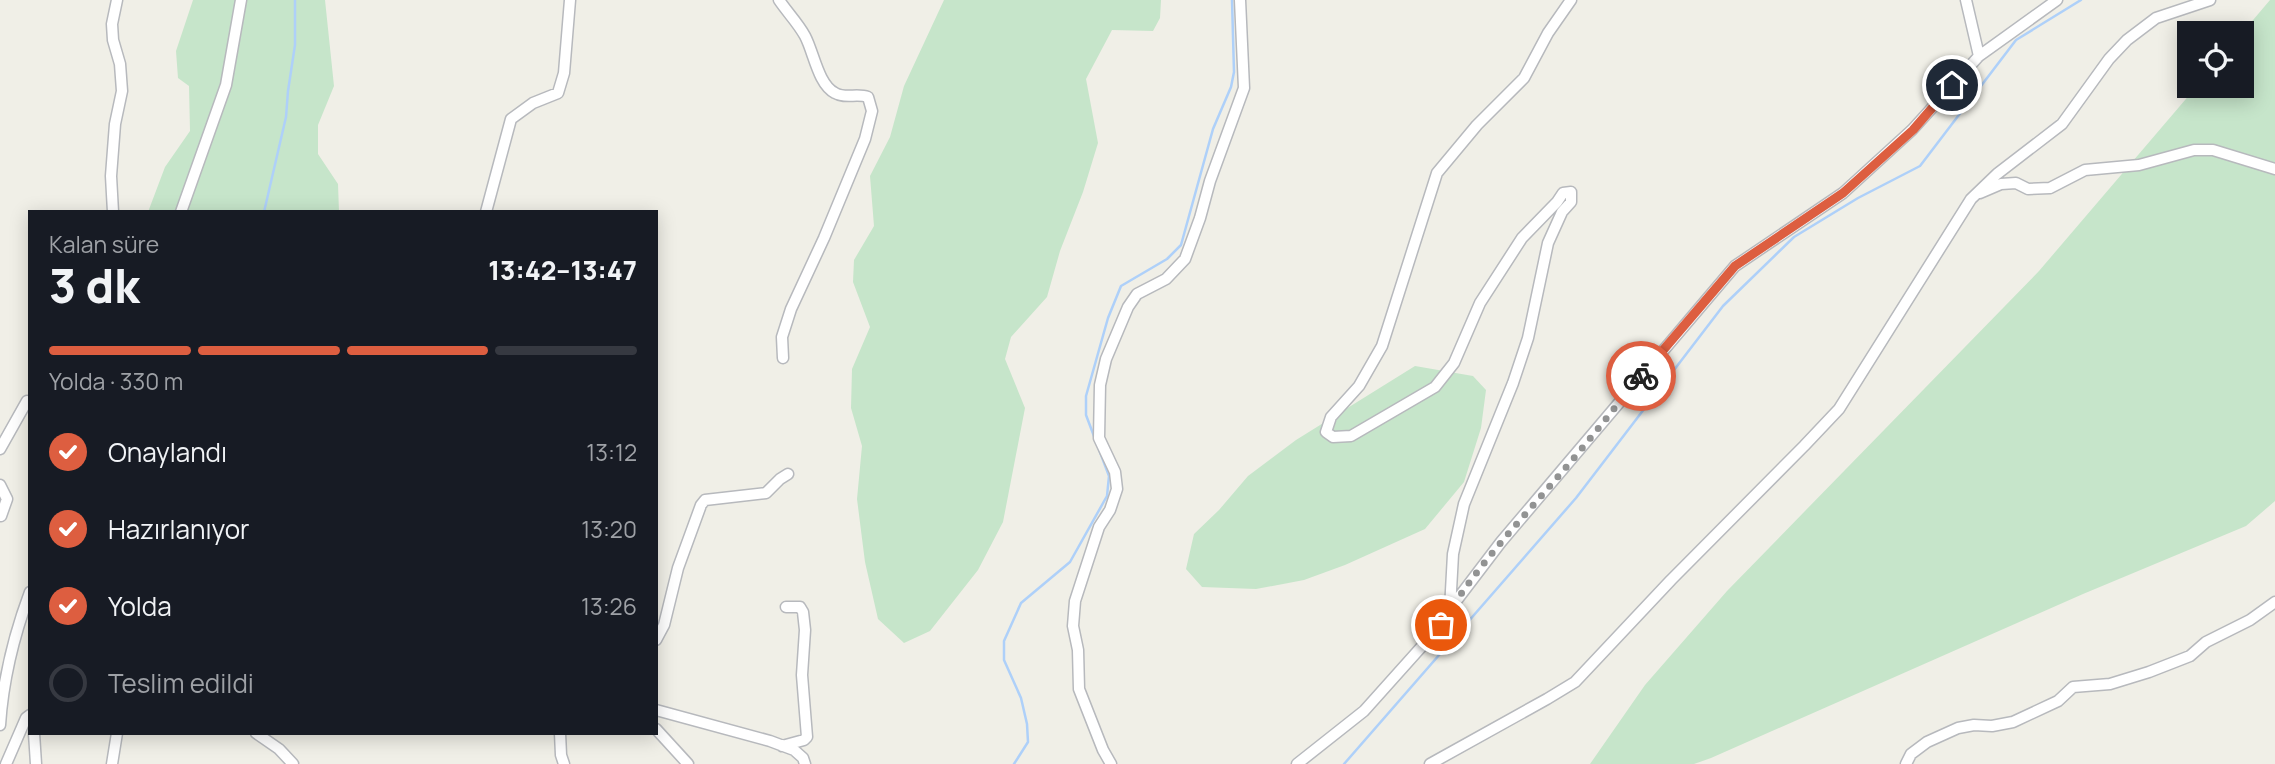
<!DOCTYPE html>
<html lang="tr">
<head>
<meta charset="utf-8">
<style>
	:root { --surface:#171b24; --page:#242831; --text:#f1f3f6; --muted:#9ea1a6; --line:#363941; --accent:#dd5e40 }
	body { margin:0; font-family:Manrope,sans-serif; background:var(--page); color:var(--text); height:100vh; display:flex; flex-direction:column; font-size:26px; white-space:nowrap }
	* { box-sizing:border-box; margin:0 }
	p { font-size:23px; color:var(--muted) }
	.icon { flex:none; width:38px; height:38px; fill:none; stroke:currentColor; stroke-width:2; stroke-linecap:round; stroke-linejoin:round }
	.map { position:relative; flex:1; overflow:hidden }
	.details { position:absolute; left:28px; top:210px; width:630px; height:525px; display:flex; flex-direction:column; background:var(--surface); border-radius:0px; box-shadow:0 4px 18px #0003 }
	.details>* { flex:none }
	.controls { position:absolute; left:2177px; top:21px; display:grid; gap:14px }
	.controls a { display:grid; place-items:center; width:77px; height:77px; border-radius:0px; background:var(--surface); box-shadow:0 4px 18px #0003; font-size:35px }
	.pin { position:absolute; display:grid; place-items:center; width:60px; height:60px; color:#fff; margin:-30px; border:4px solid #fff; border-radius:50%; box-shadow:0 2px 7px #0007 }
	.courier { position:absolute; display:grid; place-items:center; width:70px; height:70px; margin:-35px; border:5px solid #dd5e40; border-radius:50%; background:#fff; color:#222; box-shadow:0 2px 9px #0007 }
	.headline em { font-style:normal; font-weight:800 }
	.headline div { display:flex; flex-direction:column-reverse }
	.headline { display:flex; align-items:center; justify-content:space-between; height:119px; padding:0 21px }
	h1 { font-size:46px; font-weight:800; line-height:52px }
	.bar { display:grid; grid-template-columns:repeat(4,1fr); gap:10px 7px; align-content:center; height:84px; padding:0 21px }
	.bar i { height:9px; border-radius:5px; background:var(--line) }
	.bar .selected { background:var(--accent) }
	.bar p { grid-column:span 4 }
	ol { padding:0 21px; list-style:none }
	li { display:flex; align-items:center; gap:21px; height:77px }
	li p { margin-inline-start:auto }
	li .icon { padding:7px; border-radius:50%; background:var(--accent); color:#fff; stroke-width:4 }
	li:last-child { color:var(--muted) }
	li i { width:38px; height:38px; border:4px solid var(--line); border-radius:50% }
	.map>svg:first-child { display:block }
	.green { fill:#c6e5ca }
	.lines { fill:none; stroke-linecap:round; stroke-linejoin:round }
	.stream { stroke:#aed0f9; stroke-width:2.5 }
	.minor-casing { stroke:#b7b9bd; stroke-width:13 }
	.minor { stroke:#fff; stroke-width:10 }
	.done { stroke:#929393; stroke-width:7; stroke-dasharray:0 12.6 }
	.route { stroke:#dd5e40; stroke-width:9 }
</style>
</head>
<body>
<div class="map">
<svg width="2275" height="764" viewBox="0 0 2275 764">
	<rect width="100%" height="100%" fill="#f0efe7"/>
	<path class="green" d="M193,0H325L334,86L318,125V154L338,184L339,212H148L165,167L190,131L189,86L178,78L176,51Z
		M944,0H1161L1160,18L1153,31L1112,30L1086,79L1098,143L1083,192L1060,251L1047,297L1011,337L1005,359L1025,408L1003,522L978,570L930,631L904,643L878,619L865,562L857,499L862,446L851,408L852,369L870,327L853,282L854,260L874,226L870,176L890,137L904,86Z
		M2270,0H2275V501L2246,526L2083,594L1711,758L1694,764H1590L1645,685L1727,591L2039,271L2197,86H2242V33Z
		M1415,366L1473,376L1486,390L1481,428L1464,482L1425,529L1345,565L1304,580L1256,589L1202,587L1186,569L1194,534L1219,510L1248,476L1296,440Z"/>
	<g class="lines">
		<path class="stream" d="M264,212L286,117L288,91L295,45V0
			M1014,764L1028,742L1027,724L1021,698L1004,660V641L1021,603L1070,562L1107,496L1109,476L1086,415V396L1108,318L1121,286L1167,259L1181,245L1213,129L1231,87L1234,72L1232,0
			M1344,764L1576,498L1723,306L1794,237L1858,198L1920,166L2016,40L2081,0"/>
		<defs>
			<path id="minor" d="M779,0C787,12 798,23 805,36C814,53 818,84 835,93C845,99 857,93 868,97L872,111L865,139L824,238L791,309L782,337L783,358
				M1966,0L1979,56
				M1980,193L2001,184L2016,183L2028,189L2050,188L2085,170L2139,165L2194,150H2213L2275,169
				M113,212L111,176L115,124L122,91L120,64L113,40L112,24L117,0
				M181,212L226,85L241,0
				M486,212L511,119L533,103L558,93L564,73L570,0
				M0,449L27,401
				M0,485L7,499L1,516
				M1450,609L1501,542L1735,266L1843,193L1912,130L1979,56L2057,0
				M656,640L664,625L678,568L701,505L705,500L766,493L780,479L788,474
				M656,710L770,741L794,750L803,758L805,764
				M0,725C3,679 14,635 30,592
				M656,729L688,764
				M34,733L36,764
				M256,733L279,749L293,764
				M560,733L561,755L564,764
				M782,746L804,740L807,737L802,675L805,630L803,612L800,607H786
				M6,764L26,718L30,715
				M112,764L117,733
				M1111,764L1103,750L1079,689L1078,650L1073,626L1075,601L1099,527L1110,510L1117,489L1115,472L1099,438L1100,385L1106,359L1128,307L1137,294L1166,279L1185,259L1200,218L1210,181L1244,88L1240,0
				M1297,764L1364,711L1441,625L1450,609L1453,554L1464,504L1513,383L1528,338L1548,243L1562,212L1571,202V192L1563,193L1557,202L1522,238L1480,303L1454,363L1435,387L1351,436L1333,437L1326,432L1331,417L1359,386L1382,346L1437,173L1477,125L1524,78L1548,33L1571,0
				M1430,764L1547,699L1575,682L1671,580L1804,446L1839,409L1971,199L1997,174L2062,124L2109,59L2127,40L2156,18L2210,0
				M1906,764L1911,754L1927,742L1958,728L1974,725L1992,726L2013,722L2058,701L2073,687L2110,684L2149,672L2190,656L2206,642L2250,620L2275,602"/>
		</defs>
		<use href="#minor" class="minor-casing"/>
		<use href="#minor" class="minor"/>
	</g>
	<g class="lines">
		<path class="done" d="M1441,625C1474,569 1520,521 1562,472C1589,441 1614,408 1641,376"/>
		<path class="route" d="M1641,376L1735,266L1843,193L1913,130L1952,85"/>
	</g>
</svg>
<div class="controls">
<a><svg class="icon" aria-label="locate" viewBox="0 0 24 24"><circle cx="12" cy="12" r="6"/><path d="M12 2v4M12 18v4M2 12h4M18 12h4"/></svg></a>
</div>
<div class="pin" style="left:1441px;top:625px;background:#ea580c"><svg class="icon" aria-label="bag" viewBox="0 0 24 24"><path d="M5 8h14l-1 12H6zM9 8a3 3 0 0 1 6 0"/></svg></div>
<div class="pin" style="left:1952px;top:85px;background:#1f2937"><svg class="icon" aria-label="home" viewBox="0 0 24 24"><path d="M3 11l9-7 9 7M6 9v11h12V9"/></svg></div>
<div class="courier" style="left:1641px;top:376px"><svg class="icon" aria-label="bike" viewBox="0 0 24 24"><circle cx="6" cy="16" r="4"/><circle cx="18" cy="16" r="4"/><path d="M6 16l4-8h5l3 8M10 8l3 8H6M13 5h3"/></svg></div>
<section class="details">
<div class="headline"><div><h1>3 dk</h1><p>Kalan süre</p></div><em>13:42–13:47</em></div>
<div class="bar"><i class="selected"></i><i class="selected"></i><i class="selected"></i><i></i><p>Yolda · 330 m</p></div>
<ol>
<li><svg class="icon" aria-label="check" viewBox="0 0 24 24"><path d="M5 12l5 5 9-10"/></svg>Onaylandı<p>13:12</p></li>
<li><svg class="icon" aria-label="check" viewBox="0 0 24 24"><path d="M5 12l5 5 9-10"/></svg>Hazırlanıyor<p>13:20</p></li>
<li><svg class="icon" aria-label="check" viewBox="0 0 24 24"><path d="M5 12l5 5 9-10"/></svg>Yolda<p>13:26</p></li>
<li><i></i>Teslim edildi</li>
</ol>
</section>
</div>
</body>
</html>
